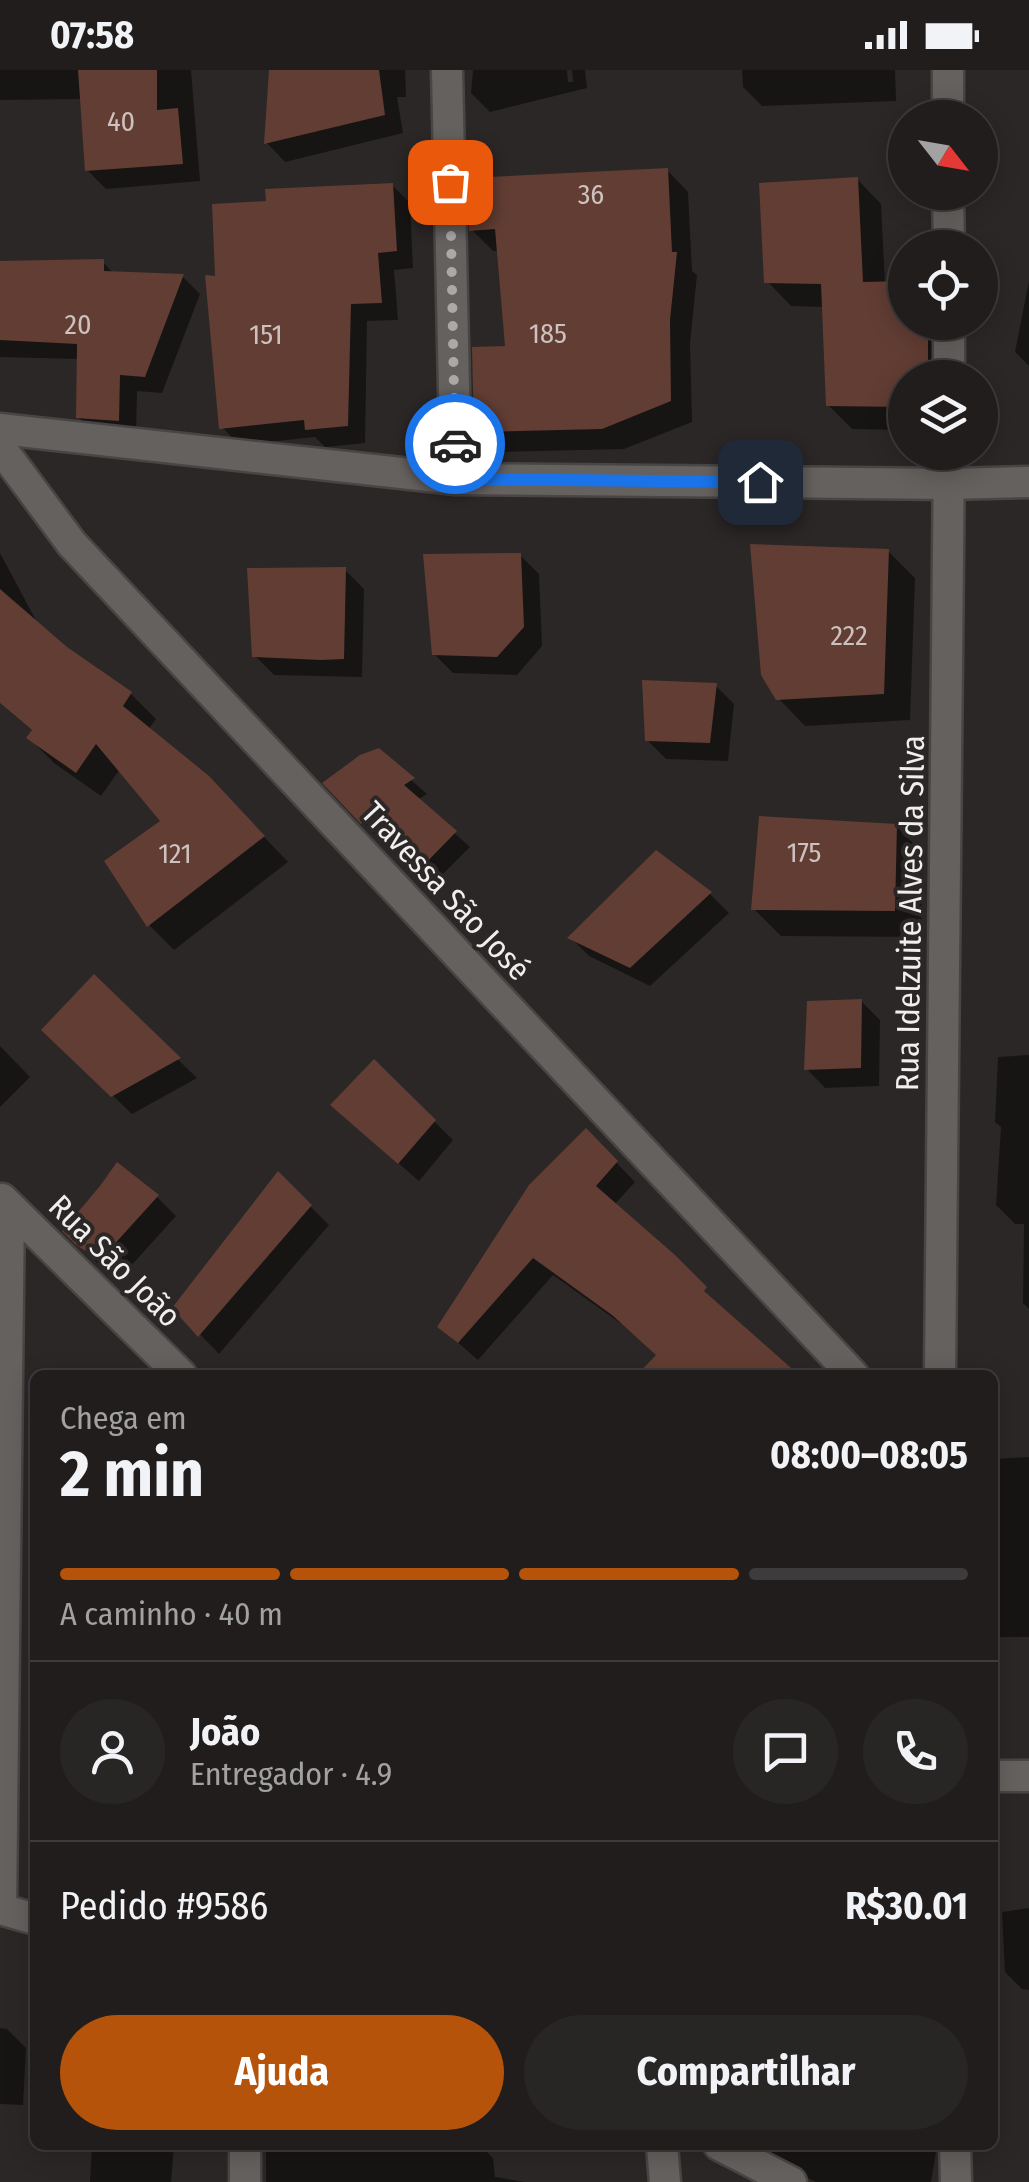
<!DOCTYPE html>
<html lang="pt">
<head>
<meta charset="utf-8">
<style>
	:root { --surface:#201d1c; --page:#282625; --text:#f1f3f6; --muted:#a2a2a3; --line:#3d3b3b; --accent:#b45309 }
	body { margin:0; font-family:"Fira Sans Condensed",sans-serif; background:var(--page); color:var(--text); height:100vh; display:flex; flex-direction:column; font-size:38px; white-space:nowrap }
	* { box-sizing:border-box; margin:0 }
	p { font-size:32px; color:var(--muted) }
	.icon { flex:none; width:55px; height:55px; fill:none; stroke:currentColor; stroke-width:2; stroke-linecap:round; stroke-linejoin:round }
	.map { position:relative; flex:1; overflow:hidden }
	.drawer { position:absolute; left:30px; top:1300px; width:968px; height:780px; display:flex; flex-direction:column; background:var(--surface); border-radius:15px; box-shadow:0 5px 25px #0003,0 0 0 2px var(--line) }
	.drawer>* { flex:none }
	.needle { width:65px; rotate:121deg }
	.buttons { position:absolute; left:888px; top:30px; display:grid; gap:20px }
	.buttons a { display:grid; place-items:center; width:110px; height:110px; border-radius:50%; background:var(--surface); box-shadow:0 5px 25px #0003,0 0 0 2px var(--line); font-size:50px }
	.pin { position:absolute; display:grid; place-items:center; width:85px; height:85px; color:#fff; margin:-42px; border-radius:20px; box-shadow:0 5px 15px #0006 }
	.courier { position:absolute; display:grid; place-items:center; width:100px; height:100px; margin:-50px; border:8px solid #1a73e8; border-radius:50%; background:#fff; color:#222; box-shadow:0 2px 12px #0007 }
	.summary em { font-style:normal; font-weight:700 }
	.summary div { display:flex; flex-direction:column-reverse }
	.summary { display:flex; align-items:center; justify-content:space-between; height:170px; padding:0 30px }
	h1 { font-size:65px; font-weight:700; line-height:75px }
	.bar { display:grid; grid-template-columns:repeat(4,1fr); gap:15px 10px; align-content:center; height:120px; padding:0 30px }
	.bar i { height:12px; border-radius:8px; background:var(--line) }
	.bar .on { background:var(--accent) }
	.bar p { grid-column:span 4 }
	.line { display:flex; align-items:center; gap:25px; padding:0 30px; border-top:2px solid var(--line) }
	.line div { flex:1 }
	.round { display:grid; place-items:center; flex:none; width:105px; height:105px; border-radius:52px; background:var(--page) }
	.cta { display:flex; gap:20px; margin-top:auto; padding:20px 30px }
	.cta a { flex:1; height:115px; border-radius:60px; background:var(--accent); color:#fff; font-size:40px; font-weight:700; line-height:115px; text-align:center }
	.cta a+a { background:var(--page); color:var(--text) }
	.status { display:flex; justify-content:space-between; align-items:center; height:70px; padding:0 50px; background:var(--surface); direction:ltr }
	.status svg { height:28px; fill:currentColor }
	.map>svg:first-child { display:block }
	.shadow { fill:#0007 }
	.building { fill:#623d33 }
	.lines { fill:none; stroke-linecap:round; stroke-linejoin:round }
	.minor-casing { stroke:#484545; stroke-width:35 }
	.tertiary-casing { stroke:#484545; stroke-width:35 }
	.minor { stroke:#65615f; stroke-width:30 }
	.tertiary { stroke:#65615f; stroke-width:30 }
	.done { stroke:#aca8a8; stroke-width:10; stroke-dasharray:0 18 }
	.route { stroke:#1a73e8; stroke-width:12 }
	.labels { text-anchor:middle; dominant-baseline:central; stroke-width:8; stroke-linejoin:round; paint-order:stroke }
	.number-label { font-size:28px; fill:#cdc2bf }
	.street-label { font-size:32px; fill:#f1eeee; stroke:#2b2726 }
</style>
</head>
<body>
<div class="status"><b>07:58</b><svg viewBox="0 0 49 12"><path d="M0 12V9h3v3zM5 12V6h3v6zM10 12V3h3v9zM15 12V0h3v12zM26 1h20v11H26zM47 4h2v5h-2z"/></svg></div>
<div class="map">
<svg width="1029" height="2112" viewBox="0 0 1029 2112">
	<rect width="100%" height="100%" fill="#2b2726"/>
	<path class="shadow" d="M0,0H191L200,111L106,119L87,100L82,29L0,30Z
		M271,0H405L406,27H397L403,63L285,92L267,73Z
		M473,0H567L568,12H573L572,0H585L587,18L490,42L471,23Z
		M742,0H895L896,31L762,36L743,17Z
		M667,100L688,122L692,201L697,205L690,273L692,352L624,379L497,382L476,361L508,279L499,181H493L472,160Z
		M857,109L881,134L885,214L905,213V252H951V308H905V360L852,359L828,335L824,237L791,236L767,211Z
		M392,115L410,133L413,198L394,200L398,250L367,251L365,373L325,377L315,367L239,375L222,357L218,209L269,134Z
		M103,192L114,204L183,207L200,224L162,323L137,321L136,368L96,365L78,347L79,289L0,287V203Z
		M1029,211V296L1015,282Z
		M888,481L915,508L910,650L805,656L778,628Z
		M0,483L39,556L66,579L131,624L156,649L148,660L233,734L288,792L174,880L149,855L114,801L164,752L120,699L101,726L54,693L29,668L34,662L0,633Z
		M520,485L539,504L542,576L517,605L453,603L434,584Z
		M345,500L364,519L362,607L274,605L255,586Z
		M715,615L734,634L728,691L666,689L647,670Z
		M378,681L427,724L417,730L470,777L432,815L381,763L377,767L326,713Z
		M896,756L923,783L921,867L781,866L754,839Z
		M656,783L710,824L729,843L650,916L589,886L571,868Z
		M94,908L197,1008L132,1044L63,978Z
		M861,931L880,950L879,1016L825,1018L806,998Z
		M0,976L30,1007L0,1037Z
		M1029,985V1239L1023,1233L1024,1154H1015L996,1135L1001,1057L995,1052L998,987Z
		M374,992L453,1070L419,1111L353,1054Z
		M586,1061L635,1112L614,1135L637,1265L553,1205L478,1290L440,1257Z
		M279,1105L329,1155L219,1284L175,1238Z
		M157,1127L176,1146L120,1208L98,1194L65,1161Z
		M1029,1387V1567H1000L992,1560V1389Z
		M1029,1838V1920L1022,1919L1005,1902L1002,1842Z
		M34,1913H35V1986L30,1981Z
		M0,1958L7,1959L26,1978L23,2035L0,2034Z
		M92,2075H174L171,2112H90Z
		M266,2075H480L493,2088L495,2107L525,2112H266Z
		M736,2075H930L936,2082L931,2112H816L751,2079Z"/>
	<path class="building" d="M78,0H157V40L178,38L183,94L85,101Z
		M269,0H379L385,45L264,74Z
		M668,98L672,182H677L670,250L671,331L602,359L474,362L472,277L505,276L495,159L469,161L468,108Z
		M858,107L863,212L905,211V252H928V308H905V337L826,336L821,214L764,213L759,113Z
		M393,113L397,181L378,183L382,233L351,234L348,356L305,360L304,350L219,359L205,205L215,206L212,134L266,131L265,119Z
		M104,189V201L184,204L145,307L120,305L119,351L76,348L77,274L0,270V191Z
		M750,474L889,479L884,624L776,630L761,605Z
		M521,483L524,557L497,587L432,585L423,484Z
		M346,497L344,589L321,590L252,587L247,498Z
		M0,519L67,577L132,622L123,636L209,706L265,766L147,857L104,791L160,751L96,674L76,703L26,668L32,660L0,633Z
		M642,610L717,613L710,673L645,671Z
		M379,678L415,708L404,715L457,761L416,803L365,750L361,754L322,713L360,685Z
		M759,746L897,754L895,841L751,840Z
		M656,780L712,822L630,898L567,868Z
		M94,904L181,988L111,1027L41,960Z
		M862,929L861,998L804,1000L807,931Z
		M374,989L436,1050L398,1094L330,1035Z
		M586,1058L618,1091L596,1116L675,1185L707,1217L704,1221L799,1305H637L656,1285L612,1245L533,1188L458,1273L437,1257L529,1115Z
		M117,1092L159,1125L100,1190L76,1175L62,1161L100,1116Z
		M278,1101L312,1135L198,1267L172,1238Z"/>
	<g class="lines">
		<defs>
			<path id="minor" d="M447,0L456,409
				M948,0V48
				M948,122L949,178
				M949,252V308
				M0,377L72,474L853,1305
				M2,1129L181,1305
				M940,1305L949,382
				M992,1706H1029
				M1,1839L9,1136
				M662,2075L665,2112
				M955,2075L956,2112
				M245,2112V2075"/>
			<path id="tertiary" d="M0,359L456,409L950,414L1029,412
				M0,1839L35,1849
				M719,2075L791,2112"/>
		</defs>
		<use href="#minor" class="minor-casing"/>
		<use href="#tertiary" class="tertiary-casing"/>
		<use href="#minor" class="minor"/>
		<use href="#tertiary" class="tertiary"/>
	</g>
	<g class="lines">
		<path class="done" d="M450,112L455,374"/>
		<path class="route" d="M455,374L456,409L760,412"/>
	</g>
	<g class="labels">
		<g class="number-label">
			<text x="121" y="51">40</text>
			<text x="591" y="124">36</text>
			<text x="78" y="254">20</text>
			<text x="548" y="263">185</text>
			<text x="266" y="264">151</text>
			<text x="849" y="565">222</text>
			<text x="804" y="782">175</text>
			<text x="175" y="783">121</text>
		</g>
		<g class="street-label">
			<text transform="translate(446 821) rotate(47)">Travessa São José</text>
			<text transform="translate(910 843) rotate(-89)">Rua Idelzuite Alves da Silva</text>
			<text transform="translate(115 1191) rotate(45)">Rua São João</text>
		</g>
	</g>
</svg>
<div class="buttons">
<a><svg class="needle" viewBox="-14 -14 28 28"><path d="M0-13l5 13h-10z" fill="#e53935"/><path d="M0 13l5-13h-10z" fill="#a2a2a3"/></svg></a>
<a><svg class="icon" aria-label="locate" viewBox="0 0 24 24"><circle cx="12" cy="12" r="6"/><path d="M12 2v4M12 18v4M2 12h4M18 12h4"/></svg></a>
<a><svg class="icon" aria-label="layers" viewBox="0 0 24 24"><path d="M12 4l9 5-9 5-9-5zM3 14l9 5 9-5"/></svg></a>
</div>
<div class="pin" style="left:450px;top:112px;background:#ea580c"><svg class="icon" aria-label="bag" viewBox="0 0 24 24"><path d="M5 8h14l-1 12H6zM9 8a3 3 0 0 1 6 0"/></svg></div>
<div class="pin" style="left:760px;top:412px;background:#1f2937"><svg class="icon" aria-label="home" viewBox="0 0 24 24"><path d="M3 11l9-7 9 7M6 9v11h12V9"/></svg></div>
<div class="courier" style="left:455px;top:374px"><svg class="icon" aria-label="car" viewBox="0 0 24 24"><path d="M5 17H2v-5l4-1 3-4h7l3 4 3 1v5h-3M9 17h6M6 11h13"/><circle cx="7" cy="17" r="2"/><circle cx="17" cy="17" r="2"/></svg></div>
<section class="drawer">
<div class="summary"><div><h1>2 min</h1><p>Chega em</p></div><em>08:00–08:05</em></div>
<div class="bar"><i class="on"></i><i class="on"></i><i class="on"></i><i></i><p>A caminho · 40 m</p></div>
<div class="line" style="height:180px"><a class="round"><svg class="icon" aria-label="person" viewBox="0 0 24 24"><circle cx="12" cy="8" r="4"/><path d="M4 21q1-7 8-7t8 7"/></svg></a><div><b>João</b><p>Entregador · 4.9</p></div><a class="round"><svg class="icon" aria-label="chat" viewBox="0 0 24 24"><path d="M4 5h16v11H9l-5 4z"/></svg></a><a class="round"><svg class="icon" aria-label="phone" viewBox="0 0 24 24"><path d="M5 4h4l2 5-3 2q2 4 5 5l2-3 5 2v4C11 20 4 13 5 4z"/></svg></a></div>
<div class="line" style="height:130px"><div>Pedido #9586</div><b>R$30.01</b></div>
<div class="cta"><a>Ajuda</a><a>Compartilhar</a></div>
</section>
</div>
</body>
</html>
